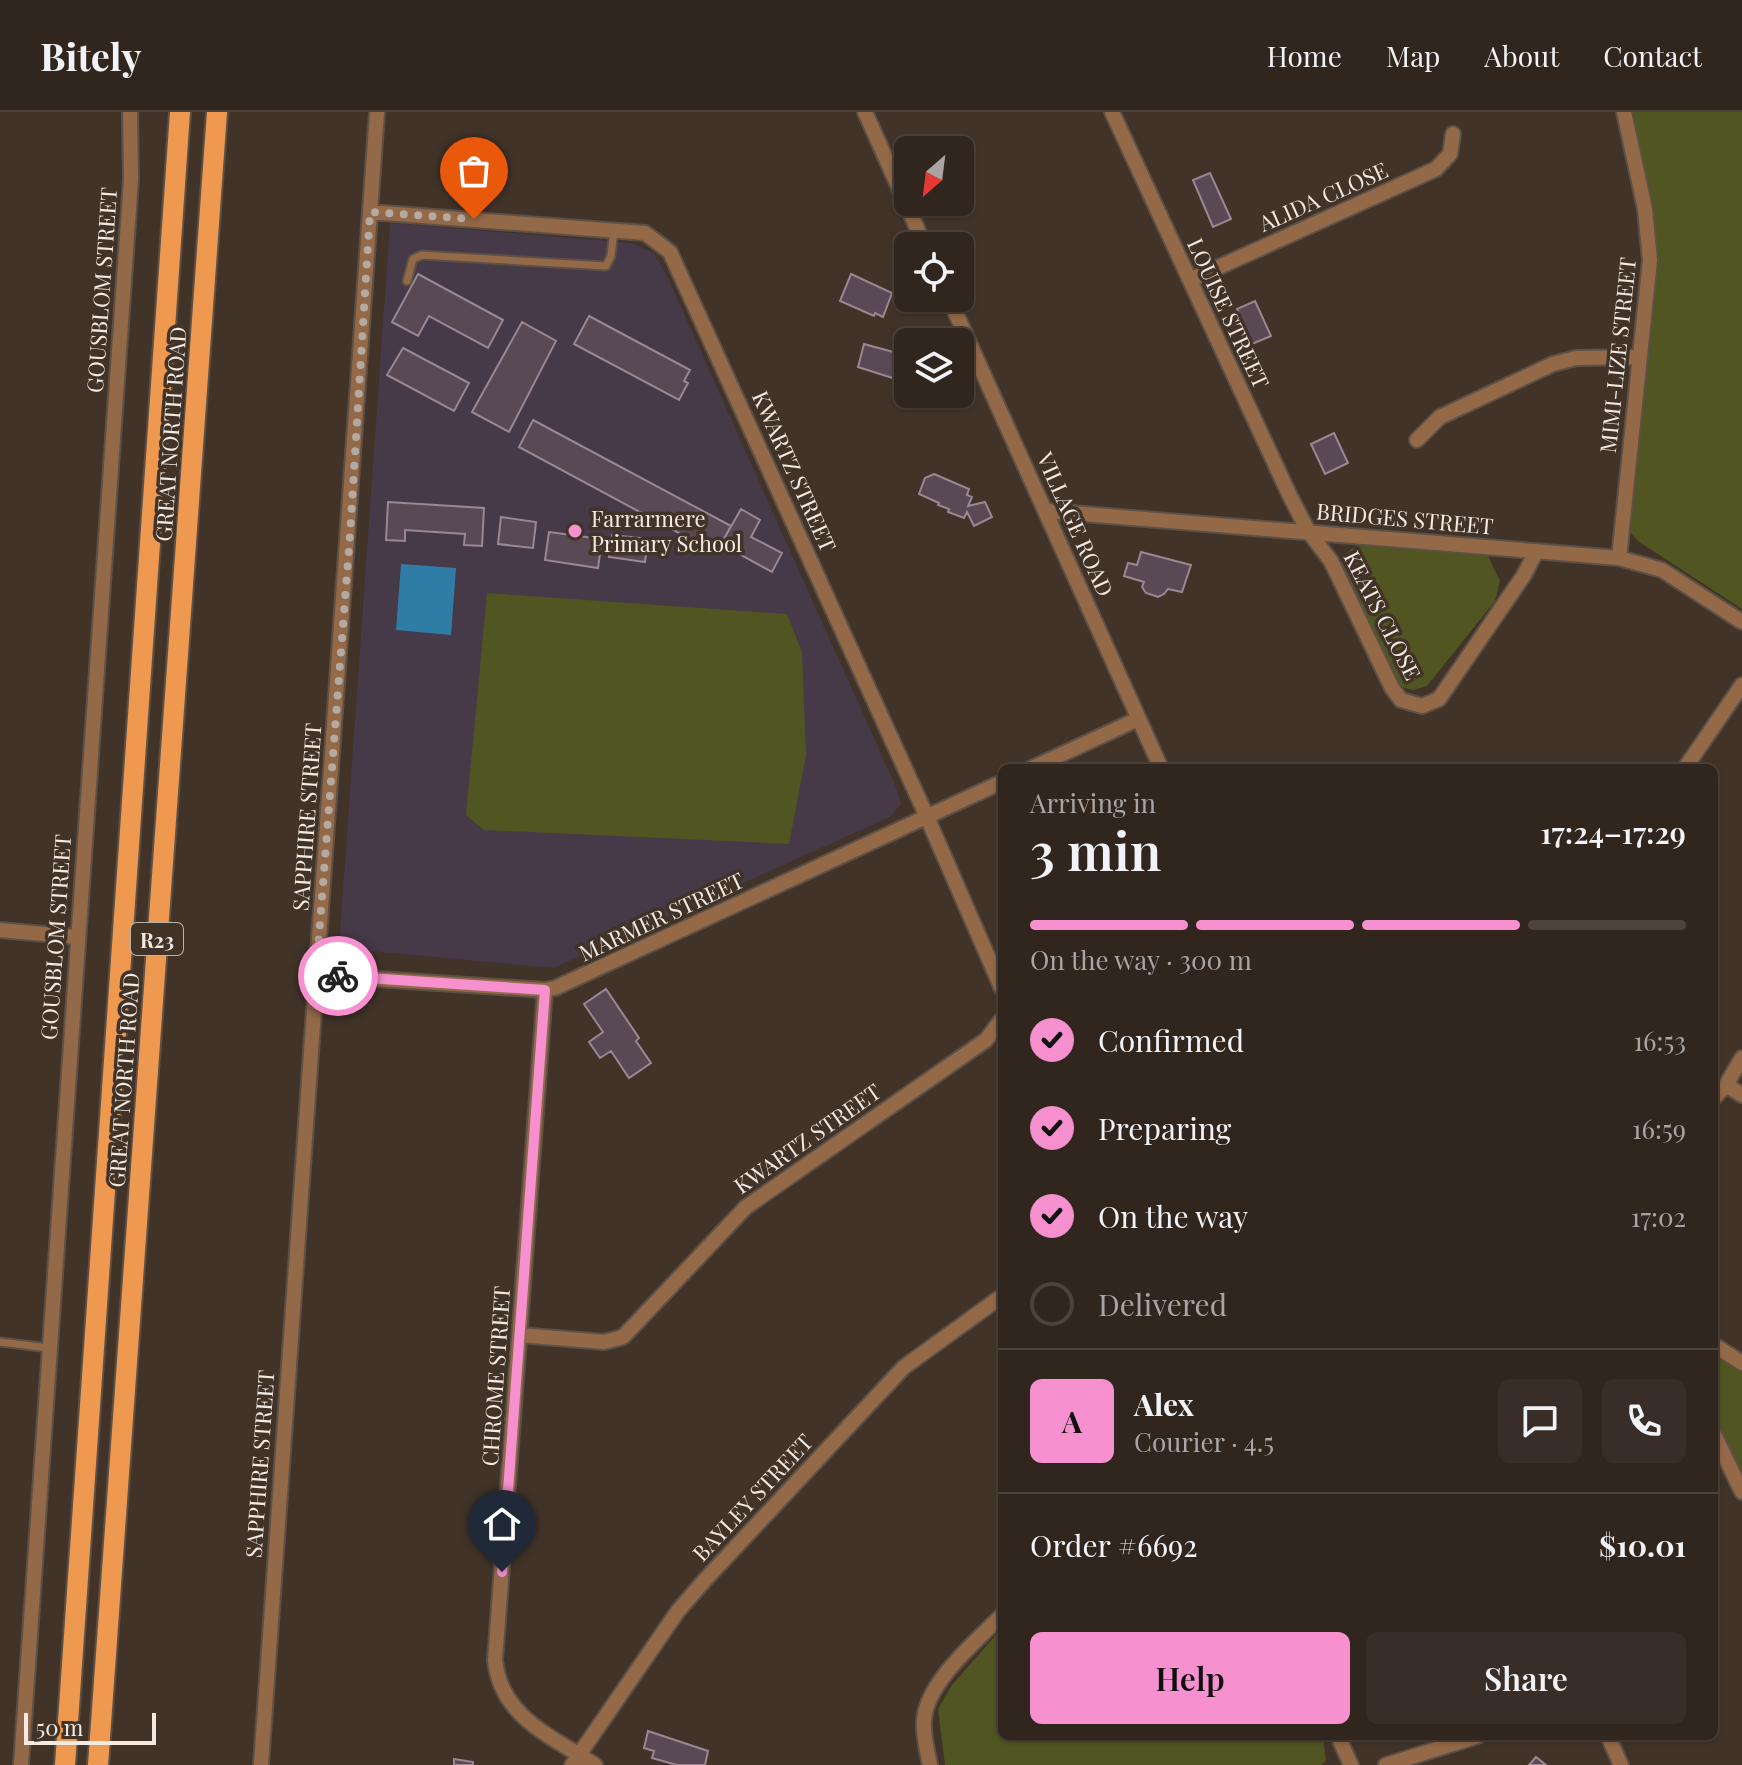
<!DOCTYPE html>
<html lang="en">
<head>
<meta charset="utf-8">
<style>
	:root { --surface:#31261e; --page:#392e27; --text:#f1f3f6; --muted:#a8a5a4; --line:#4c433c; --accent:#f690cf }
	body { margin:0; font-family:"Playfair Display",serif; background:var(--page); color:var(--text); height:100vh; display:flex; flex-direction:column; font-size:30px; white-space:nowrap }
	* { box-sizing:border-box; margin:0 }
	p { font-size:26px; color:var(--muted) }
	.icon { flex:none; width:44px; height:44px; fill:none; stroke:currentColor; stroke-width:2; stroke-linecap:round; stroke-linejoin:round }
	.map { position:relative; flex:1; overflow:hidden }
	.drawer { position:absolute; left:998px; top:652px; width:720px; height:976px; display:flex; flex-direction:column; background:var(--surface); border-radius:12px; box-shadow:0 2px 6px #0004,0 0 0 2px var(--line) }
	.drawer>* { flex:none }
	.needle { width:52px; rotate:208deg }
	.controls { position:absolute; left:894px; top:24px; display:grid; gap:16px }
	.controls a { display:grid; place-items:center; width:80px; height:80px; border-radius:12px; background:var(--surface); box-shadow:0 2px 6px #0004,0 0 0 2px var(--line); font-size:40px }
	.scale { position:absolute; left:24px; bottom:20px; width:132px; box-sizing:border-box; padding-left:8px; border:4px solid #f2eae3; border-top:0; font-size:22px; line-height:28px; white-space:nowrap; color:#f2eae3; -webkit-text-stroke:6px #413328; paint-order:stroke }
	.pin { position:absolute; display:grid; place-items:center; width:68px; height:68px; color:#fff; margin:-82px -34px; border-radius:50% 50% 50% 0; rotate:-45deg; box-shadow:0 0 8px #0007 }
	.pin .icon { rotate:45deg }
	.courier { position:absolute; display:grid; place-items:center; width:80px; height:80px; margin:-40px; border:6px solid #f690cf; border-radius:50%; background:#fff; color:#222; box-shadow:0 2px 10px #0007 }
	.overview em { font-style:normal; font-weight:600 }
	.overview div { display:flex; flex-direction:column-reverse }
	.overview { display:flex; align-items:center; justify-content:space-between; height:136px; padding:0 32px }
	h1 { font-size:52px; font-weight:600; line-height:60px }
	.bar { display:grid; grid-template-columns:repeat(4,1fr); gap:12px 8px; align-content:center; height:96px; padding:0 32px }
	.bar i { height:10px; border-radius:6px; background:var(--line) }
	.bar .selected { background:var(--accent) }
	.bar p { grid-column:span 4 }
	.line { display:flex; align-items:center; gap:20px; padding:0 32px; border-top:2px solid var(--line) }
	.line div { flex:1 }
	.round { display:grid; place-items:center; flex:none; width:84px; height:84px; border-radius:12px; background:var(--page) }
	ol { padding:0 32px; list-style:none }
	li { display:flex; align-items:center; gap:24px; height:88px }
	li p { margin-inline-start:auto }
	li .icon { padding:8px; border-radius:50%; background:var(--accent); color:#111; stroke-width:4 }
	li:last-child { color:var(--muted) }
	li i { width:44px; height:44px; border:4px solid var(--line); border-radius:50% }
	.primary-button { display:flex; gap:16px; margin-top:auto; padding:16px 32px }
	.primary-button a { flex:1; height:92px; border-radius:12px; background:var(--accent); color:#111; font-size:32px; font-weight:600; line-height:92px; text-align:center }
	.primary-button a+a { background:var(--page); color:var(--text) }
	header { display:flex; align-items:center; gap:48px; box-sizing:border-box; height:112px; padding:0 40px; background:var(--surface); border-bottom:2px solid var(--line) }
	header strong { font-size:38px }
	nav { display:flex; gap:44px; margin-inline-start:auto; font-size:28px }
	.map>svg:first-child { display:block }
	.education { fill:#463948 }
	.green { fill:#505522 }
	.water { fill:#2f7da7 }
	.building { fill:#594954; stroke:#998893; stroke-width:2 }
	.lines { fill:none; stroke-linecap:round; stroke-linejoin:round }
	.service-casing { stroke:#5d5046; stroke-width:11 }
	.minor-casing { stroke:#5d5046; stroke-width:18 }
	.primary-casing { stroke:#5d5046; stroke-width:24 }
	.service { stroke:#936948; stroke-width:7 }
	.minor { stroke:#936948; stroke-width:14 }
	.primary { stroke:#ee9850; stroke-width:20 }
	.done { stroke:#b4aaa2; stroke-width:8; stroke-dasharray:0 14.4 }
	.route { stroke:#f690cf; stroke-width:10 }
	.poi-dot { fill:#f690cf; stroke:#413328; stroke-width:3 }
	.labels { text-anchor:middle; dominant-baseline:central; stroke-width:7; stroke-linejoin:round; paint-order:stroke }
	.shield { fill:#413328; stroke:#bdb3ab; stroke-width:2 }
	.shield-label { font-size:20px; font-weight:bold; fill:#f2eae3 }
	.street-label { font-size:22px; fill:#f2eae3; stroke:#413328 }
	.poi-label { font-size:22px; fill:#f2eae3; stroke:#413328; text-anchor:start }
</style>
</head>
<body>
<header>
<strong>Bitely</strong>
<nav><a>Home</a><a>Map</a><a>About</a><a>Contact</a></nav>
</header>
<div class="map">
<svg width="1742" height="1653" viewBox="0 0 1742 1653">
	<rect width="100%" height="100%" fill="#413328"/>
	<path class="education" d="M390,111L632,131L654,141L667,164L896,675L901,692L890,705L554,856L339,836Z"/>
	<path class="green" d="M1629,0H1742V497L1638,429L1627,417L1655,132Z
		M1374,431L1488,444L1500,469L1495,489L1427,574L1413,578L1398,574L1339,458C1344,438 1354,433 1374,431Z
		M487,481L787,502L802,540L806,643L789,732L484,718L466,703Z
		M1717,1242L1742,1258V1368L1714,1307V1243Z
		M1002,1516V1624H1323L1326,1649L1321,1653H945L938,1597L952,1573Z"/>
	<path class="water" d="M401,452L456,456L451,523L396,518Z"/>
	<path class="building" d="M1210,61L1231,107L1213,115L1193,68Z
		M418,162L503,208L488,236L429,204L418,224L392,210Z
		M851,162L892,181L883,205L875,201L874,204L840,189Z
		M1255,189L1271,224L1252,232L1237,197Z
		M589,204L690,258L684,269L688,271L679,288L574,232Z
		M522,210L556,229L509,320L472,300Z
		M864,232L908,244V271L858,255Z
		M403,236L469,271L454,299L387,263Z
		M533,308L731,414L716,441L519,335Z
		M1334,321L1348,351L1325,362L1311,332Z
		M934,362L969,377L967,383L972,385L968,394L985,390L992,405L974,414L967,400L964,406L948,400L949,397L938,393L939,391L919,382L925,366Z
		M388,390L484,396L482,434L464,433L465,422L405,418V429L386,428Z
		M741,397L760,408L751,425L782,441L772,460L721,432Z
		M501,405L536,410L533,436L498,432Z
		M549,420L602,427L598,456L545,448Z
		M612,423L648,427L645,450L609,445Z
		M1141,440L1191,453L1182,480L1168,477L1164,482L1158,485L1146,481L1142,475L1144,470L1124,464L1128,451L1137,453Z
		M606,877L639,926L636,929L651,951L629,966L611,939L600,946L589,930L603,920L584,892Z
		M648,1619L708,1639L705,1653H677L652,1646L654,1639L644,1636Z
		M1536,1645L1546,1653H1529Z
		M454,1647L473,1650V1653H454Z"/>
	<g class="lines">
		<defs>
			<path id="service" d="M407,169L413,147L422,143L606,154L611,144L614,118
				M0,1230L49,1236"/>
			<path id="minor" d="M865,0L925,134
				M1112,0L1289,382L1308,419L1331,449L1392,576L1401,588L1422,594L1439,587L1524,463L1536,440
				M370,100L645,121L670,140L927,705L1002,877
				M1190,168L1436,57L1450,42L1453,22
				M949,186L1161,656
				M1417,328L1440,305L1553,252L1576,246L1640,245
				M1047,399L1619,446L1662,458L1742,510
				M1619,446L1650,148L1645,97L1624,0
				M1032,656L1138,607
				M1685,656L1742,573
				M0,818L77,825
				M316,863L545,878L555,876L1002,670
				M545,878L495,1548C501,1606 552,1624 595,1653
				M1726,973L1742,983
				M1714,986L1726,973L1742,946
				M520,1223L604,1230L623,1225L746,1095L986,928L1002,907
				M1714,1233L1742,1251
				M1714,1322L1742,1380
				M1338,1624L1351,1653
				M1608,1624L1621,1653
				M21,1653L131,67L130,0
				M261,1653C297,1102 341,551 377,0
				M572,1653L678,1499L704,1469L904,1255L1002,1184
				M930,1653C927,1639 923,1623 924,1609C926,1570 976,1530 1002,1503
				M1386,1653L1478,1624"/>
			<path id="primary" d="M65,1653L180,0
				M98,1653L217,0"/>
		</defs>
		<use href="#service" class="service-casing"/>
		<use href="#minor" class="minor-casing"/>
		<use href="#primary" class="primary-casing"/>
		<use href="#service" class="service"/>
		<use href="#minor" class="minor"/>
		<use href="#primary" class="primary"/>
	</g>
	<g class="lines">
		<path class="done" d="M338,864L316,863L350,423L370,100L474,107"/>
		<path class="route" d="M338,864L545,878L502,1460"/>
	</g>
	<circle class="poi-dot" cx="575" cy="419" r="8"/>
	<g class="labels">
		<rect class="shield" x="131" y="811" width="52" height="32" rx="6"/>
		<g class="shield-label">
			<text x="157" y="827">R23</text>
		</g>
		<g class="street-label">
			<text transform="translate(1323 84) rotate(-24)">ALIDA CLOSE</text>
			<text transform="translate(101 178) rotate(-86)">GOUSBLOM STREET</text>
			<text transform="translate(1229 201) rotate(65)">LOUISE STREET</text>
			<text transform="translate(1617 243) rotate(-84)">MIMI-LIZE STREET</text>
			<text transform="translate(170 322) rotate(-86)">GREAT NORTH ROAD</text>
			<text transform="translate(795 359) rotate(66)">KWARTZ STREET</text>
			<text transform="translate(1405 406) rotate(5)">BRIDGES STREET</text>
			<text transform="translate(1076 412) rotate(66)">VILLAGE ROAD</text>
			<text transform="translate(1383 503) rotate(63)">KEATS CLOSE</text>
			<text transform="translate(306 705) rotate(-86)">SAPPHIRE STREET</text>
			<text transform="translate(661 804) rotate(-25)">MARMER STREET</text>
			<text transform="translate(55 825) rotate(-86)">GOUSBLOM STREET</text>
			<text transform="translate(123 968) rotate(-86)">GREAT NORTH ROAD</text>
			<text transform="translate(807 1026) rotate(-35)">KWARTZ STREET</text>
			<text transform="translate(495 1264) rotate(-86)">CHROME STREET</text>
			<text transform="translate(259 1352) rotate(-86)">SAPPHIRE STREET</text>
			<text transform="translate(752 1385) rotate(-47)">BAYLEY STREET</text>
		</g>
		<g class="poi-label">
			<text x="591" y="406">Farrarmere<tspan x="591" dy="25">Primary School</tspan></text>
		</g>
	</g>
</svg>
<div class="controls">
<a><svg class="needle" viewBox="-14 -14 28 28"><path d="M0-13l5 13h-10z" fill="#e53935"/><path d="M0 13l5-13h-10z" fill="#a8a5a4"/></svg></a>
<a><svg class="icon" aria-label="locate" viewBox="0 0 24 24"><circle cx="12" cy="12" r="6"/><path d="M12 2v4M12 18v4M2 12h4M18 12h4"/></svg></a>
<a><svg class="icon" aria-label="layers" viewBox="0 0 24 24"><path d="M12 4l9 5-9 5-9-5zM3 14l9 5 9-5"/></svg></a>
</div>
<div class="scale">50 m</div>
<div class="pin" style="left:474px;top:107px;background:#ea580c"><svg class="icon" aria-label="bag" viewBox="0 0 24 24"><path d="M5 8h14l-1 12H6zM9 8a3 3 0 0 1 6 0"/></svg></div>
<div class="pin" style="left:502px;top:1460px;background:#1f2937"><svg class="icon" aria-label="home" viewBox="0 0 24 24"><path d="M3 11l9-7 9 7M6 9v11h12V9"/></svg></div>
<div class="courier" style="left:338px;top:864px"><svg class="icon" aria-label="bike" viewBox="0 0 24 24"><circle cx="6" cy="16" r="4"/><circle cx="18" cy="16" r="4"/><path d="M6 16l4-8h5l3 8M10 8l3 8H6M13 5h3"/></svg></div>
<section class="drawer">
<div class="overview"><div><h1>3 min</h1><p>Arriving in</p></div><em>17:24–17:29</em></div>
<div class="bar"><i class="selected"></i><i class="selected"></i><i class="selected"></i><i></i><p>On the way · 300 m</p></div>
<ol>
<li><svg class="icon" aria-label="check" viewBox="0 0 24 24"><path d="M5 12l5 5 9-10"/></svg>Confirmed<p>16:53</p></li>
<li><svg class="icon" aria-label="check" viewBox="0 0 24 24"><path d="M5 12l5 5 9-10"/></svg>Preparing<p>16:59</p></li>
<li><svg class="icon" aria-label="check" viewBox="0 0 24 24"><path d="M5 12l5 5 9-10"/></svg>On the way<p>17:02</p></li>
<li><i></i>Delivered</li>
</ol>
<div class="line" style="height:144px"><b class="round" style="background:var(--accent);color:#111">A</b><div><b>Alex</b><p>Courier · 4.5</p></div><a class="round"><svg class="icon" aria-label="chat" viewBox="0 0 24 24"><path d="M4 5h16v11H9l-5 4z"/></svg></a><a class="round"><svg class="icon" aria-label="phone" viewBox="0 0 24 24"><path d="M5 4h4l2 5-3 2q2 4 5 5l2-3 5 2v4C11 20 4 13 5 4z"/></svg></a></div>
<div class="line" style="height:104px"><div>Order #6692</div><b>$10.01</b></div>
<div class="primary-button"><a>Help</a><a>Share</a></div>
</section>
</div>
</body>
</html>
